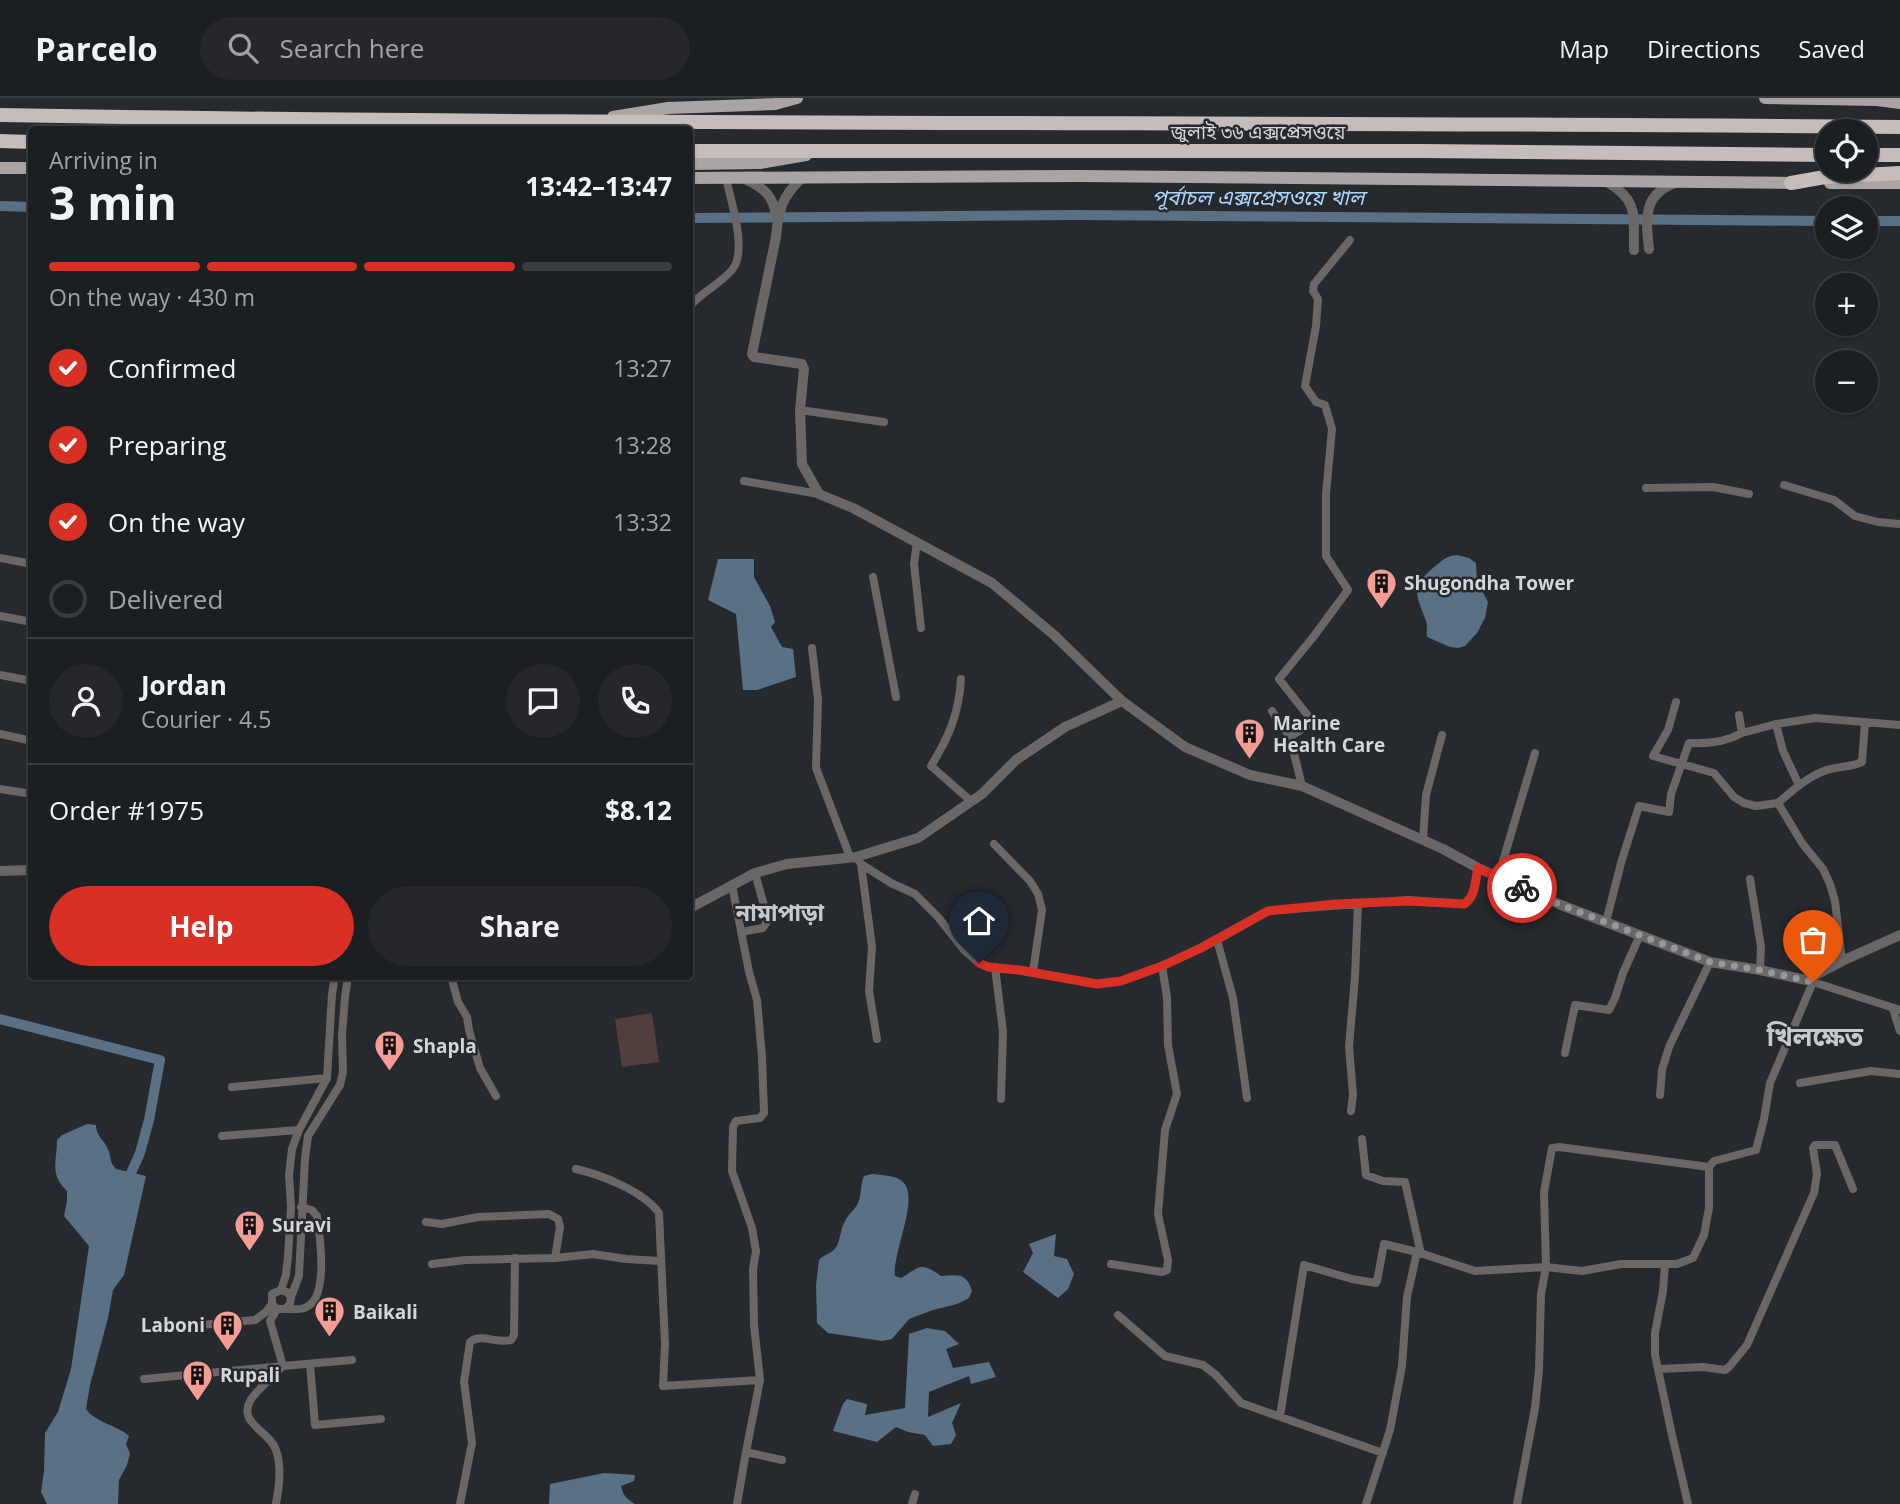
<!DOCTYPE html>
<html lang="en">
<head>
<meta charset="utf-8">
<style>
	:root { --surface:#1c1f22; --page:#25272a; --text:#f1f3f6; --muted:#a0a2a5; --line:#3a3d40; --accent:#d93025 }
	body { margin:0; font-family:"Open Sans","Noto Sans Bengali",sans-serif; background:var(--page); color:var(--text); height:100vh; display:flex; flex-direction:column; font-size:26px; white-space:nowrap }
	* { box-sizing:border-box; margin:0 }
	p { font-size:23px; color:var(--muted) }
	.icon { flex:none; width:38px; height:38px; fill:none; stroke:currentColor; stroke-width:2; stroke-linecap:round; stroke-linejoin:round }
	.map { position:relative; flex:1; overflow:hidden }
	.side { position:absolute; left:28px; top:28px; width:665px; height:854px; display:flex; flex-direction:column; background:var(--surface); border-radius:7px; box-shadow:0 2px 5px #0004,0 0 0 2px var(--line) }
	.side>* { flex:none }
	.fabs { position:absolute; left:1815px; top:21px; display:grid; gap:14px }
	.fabs a { display:grid; place-items:center; width:63px; height:63px; border-radius:50%; background:var(--surface); box-shadow:0 2px 5px #0004,0 0 0 2px var(--line); font-size:35px }
	.pin { position:absolute; display:grid; place-items:center; width:60px; height:60px; color:#fff; margin:-72px -30px; border-radius:50% 50% 50% 0; rotate:-45deg; box-shadow:0 0 7px #0007 }
	.pin .icon { rotate:45deg }
	.courier { position:absolute; display:grid; place-items:center; width:70px; height:70px; margin:-35px; border:5px solid #d93025; border-radius:50%; background:#fff; color:#222; box-shadow:0 2px 9px #0007 }
	.overview em { font-style:normal; font-weight:700 }
	.overview div { display:flex; flex-direction:column-reverse }
	.overview { display:flex; align-items:center; justify-content:space-between; height:119px; padding:0 21px }
	h1 { font-size:46px; font-weight:700; line-height:52px }
	.bar { display:grid; grid-template-columns:repeat(4,1fr); gap:10px 7px; align-content:center; height:84px; padding:0 21px }
	.bar i { height:9px; border-radius:5px; background:var(--line) }
	.bar .selected { background:var(--accent) }
	.bar p { grid-column:span 4 }
	.line { display:flex; align-items:center; gap:18px; padding:0 21px; border-top:2px solid var(--line) }
	.line div { flex:1 }
	.round { display:grid; place-items:center; flex:none; width:74px; height:74px; border-radius:37px; background:var(--page) }
	ol { padding:0 21px; list-style:none }
	li { display:flex; align-items:center; gap:21px; height:77px }
	li p { margin-inline-start:auto }
	li .icon { padding:7px; border-radius:50%; background:var(--accent); color:#fff; stroke-width:4 }
	li:last-child { color:var(--muted) }
	li i { width:38px; height:38px; border:4px solid var(--line); border-radius:50% }
	.action { display:flex; gap:14px; margin-top:auto; padding:14px 21px }
	.action a { flex:1; height:80px; border-radius:42px; background:var(--accent); color:#fff; font-size:28px; font-weight:700; line-height:80px; text-align:center }
	.action a+a { background:var(--page); color:var(--text) }
	header { display:flex; align-items:center; gap:42px; box-sizing:border-box; height:98px; padding:0 35px; background:var(--surface); border-bottom:2px solid var(--line) }
	header strong { font-size:33px }
	nav { display:flex; gap:38px; margin-inline-start:auto; font-size:24px }
	.search { width:490px; height:63px; background:var(--page); display:flex; align-items:center; gap:18px; box-sizing:border-box; padding:0 24px; border-radius:38px; color:var(--muted); font-size:26px }
	.map>svg:first-child { display:block }
	.green { fill:#523f3d }
	.water { fill:#5a7085 }
	.lines { fill:none; stroke-linecap:round; stroke-linejoin:round }
	.canal { stroke:#5a7085; stroke-width:10 }
	.minor { stroke:#6a6766; stroke-width:8 }
	.tertiary { stroke:#6a6766; stroke-width:10 }
	.primary { stroke:#aba4a4; stroke-width:12 }
	.motorway { stroke:#c4bdbc; stroke-width:14 }
	.done { stroke:#96999c; stroke-width:7; stroke-dasharray:0 12.6 }
	.route { stroke:#d93025; stroke-width:9 }
	.labels { text-anchor:middle; dominant-baseline:central; stroke-width:5; stroke-linejoin:round; paint-order:stroke }
	.street-label { font-size:19px; fill:#d3d5d7; stroke:#26292d }
	.poi-label { font-size:19px; font-weight:bold; fill:#d3d5d7; stroke:#26292d; text-anchor:start }
	.water-label { font-size:21px; font-style:italic; fill:#add6ff; stroke:#26292d }
	.quarter-label { font-size:23px; font-weight:bold; fill:#c5c9ce; stroke:#26292d }
	.district-label { font-size:26px; font-weight:bold; fill:#c5c9ce; stroke:#26292d }
</style>
</head>
<body>
<header>
<strong>Parcelo</strong>
<div class="search"><svg class="icon" aria-label="search" viewBox="0 0 24 24"><circle cx="10" cy="10" r="6"/><path d="M15 15l6 6"/></svg>Search here</div>
<nav><a>Map</a><a>Directions</a><a>Saved</a></nav>
</header>
<div class="map">
<svg width="1900" height="1406" viewBox="0 0 1900 1406">
	<rect width="100%" height="100%" fill="#26292d"/>
	<path class="green" d="M652,915L659,964L622,969L615,921Z"/>
	<path class="water" d="M1457,457L1469,460L1476,465L1477,483L1488,504L1485,520L1477,535L1465,548L1458,550L1450,549L1427,539C1426,533 1428,528 1426,523C1417,498 1409,490 1433,470C1442,463 1445,458 1457,457Z
		M718,461H754V479L770,508L775,524L771,529L782,549L793,551L796,579L757,592H743L736,516L708,502Z
		M87,1026L96,1027C96,1039 106,1043 109,1054C112,1064 109,1062 116,1071L146,1078L124,1177L113,1192L108,1220L90,1287L86,1311C96,1325 117,1327 129,1338L126,1346L130,1356L127,1367L119,1382L118,1406H47L41,1394L44,1373L45,1335L58,1314L71,1271L89,1148L64,1118L67,1103V1093C49,1076 57,1064 57,1042L62,1037Z
		M872,1076C882,1077 897,1077 904,1085C919,1102 892,1156 895,1178L901,1180C920,1169 920,1163 941,1178C958,1177 966,1174 972,1193L969,1200L957,1206L933,1212L909,1221L892,1241L882,1243L828,1235L817,1225L816,1187L819,1162C824,1156 832,1156 836,1149C841,1142 840,1131 845,1123C848,1116 855,1112 858,1105C862,1096 860,1087 864,1078Z
		M1056,1136L1054,1158L1067,1161L1074,1176L1068,1191L1058,1200L1023,1174L1033,1155L1029,1146Z
		M927,1230L945,1233L959,1246L946,1251L953,1270L989,1264L996,1279L971,1286L969,1278L929,1294L928,1319L961,1305L952,1325L956,1337L951,1346L933,1348L925,1337L908,1334L896,1329L877,1344L833,1333L843,1306L847,1301L867,1306L865,1317L905,1310L909,1236Z
		M604,1375L635,1377L634,1383L621,1388C623,1398 627,1401 635,1406H549L550,1386Z"/>
	<g class="lines">
		<path class="canal" d="M0,108L32,109
			M690,120L1075,117L1827,123
			M1866,123H1900
			M0,921L160,962L149,1022L140,1055L127,1084"/>
		<path class="minor" d="M690,208C702,194 720,186 732,172C748,153 731,104 726,80
			M800,312L884,324
			M744,383L819,396
			M1784,387L1834,402L1855,418L1878,424L1900,426
			M1646,390L1713,389L1749,396
			M917,444L914,466L921,530
			M0,460L32,466
			M873,479L896,599
			M0,518L32,524
			M812,550L818,602L816,670L850,759
			M0,577L32,583
			M961,581C959,615 949,639 931,668L971,703
			M1676,604L1668,632L1653,658L1714,675L1734,699L1744,705L1756,708L1778,705
			M1272,613L1290,639
			M1739,617L1742,635L1776,626L1783,653L1799,687
			M1776,626L1815,620L1900,627
			M0,636L32,643
			M1302,688L1290,639L1313,624L1279,581L1314,538L1348,492L1326,458V396L1332,331L1325,307L1316,304L1305,288L1316,228L1318,201L1313,193L1314,186L1350,142
			M0,691L32,696
			M1423,742L1426,697L1442,637
			M994,746L1030,783L1038,796L1042,812L1033,874
			M856,759L861,766L891,785L915,796L938,819L964,852L979,865L988,869L1019,872L1097,886L1121,883L1162,868L1217,842L1268,813L1408,802L1464,806C1476,799 1475,782 1478,770
			M861,766L872,849L869,893L877,941
			M1498,780L1535,655
			M1750,781L1761,849L1760,872
			M732,787L749,874L757,902L762,959L764,1015L760,1020L736,1023L733,1029L732,1073L752,1130L756,1153L753,1171L754,1227L760,1282L746,1354L782,1362
			M1606,824L1621,765L1639,708L1669,714L1671,696L1689,645C1708,646 1726,644 1742,635
			M741,834L763,830L768,822L755,775
			M1217,842L1233,900L1247,1000
			M1842,863L1835,803L1830,786L1823,771L1802,745L1778,705C1792,693 1806,680 1824,673C1836,668 1849,670 1862,664L1865,624
			M995,869L1003,934L1001,1001
			M451,878L458,904L467,919L469,932L480,970L496,998
			M1810,883L1900,912
			M1893,911L1900,933
			M1565,955L1575,907L1609,912L1615,900L1623,875L1640,837
			M1800,985L1871,973L1900,976
			M232,989L327,980
			M1660,997L1662,972L1669,949L1710,864
			M1351,1013L1353,997L1349,948L1355,879L1358,805
			M222,1038L299,1032
			M1362,1041L1366,1077L1383,1083L1405,1084L1421,1156
			M576,1071C602,1077 643,1093 659,1115L665,1246L663,1288L760,1282
			M426,1124L442,1126L478,1119L549,1116L558,1121L560,1129L555,1160
			M432,1166L466,1162L555,1160L593,1156L626,1161L660,1163
			M1111,1166L1162,1174L1167,1172L1168,1162L1158,1116L1165,1032L1177,996L1168,947L1167,899L1162,868
			M1665,1167L1663,1193L1655,1235V1257L1672,1337L1688,1406
			M281,1192L286,1177L288,1158L291,1109L289,1077L292,1051L299,1032L327,980L332,896L335,878
			M291,1199L287,1194L281,1192L272,1196V1206L277,1211H285L290,1206L291,1199L299,1178L305,1060L308,1038L340,987L343,974L342,937L345,899L348,878
			M277,1211L270,1223L283,1268L352,1262
			M285,1211C293,1211 304,1213 311,1206C327,1191 320,1138 317,1118L312,1112L301,1109
			M1118,1217L1165,1258L1203,1267L1216,1277L1241,1305L1383,1355
			M158,1231L255,1222L266,1214L272,1206
			M310,1266L315,1327L381,1321
			M1659,1271L1703,1269L1725,1272L1729,1269L1747,1247L1814,1095L1817,1076L1813,1050L1815,1047H1835L1853,1091
			M144,1281L283,1268
			M1280,1318L1304,1167L1352,1181L1376,1185L1377,1183L1384,1146L1417,1154L1475,1173L1546,1169L1582,1173L1621,1166H1677L1693,1160L1704,1137L1709,1110V1069L1714,1063L1756,1052L1764,1021L1770,985L1813,884
			M276,1406C279,1389 282,1369 276,1352C269,1332 238,1326 250,1303C255,1294 275,1276 283,1268
			M460,1406L472,1345L464,1284L470,1244C481,1235 497,1246 511,1242L514,1237L515,1160
			M737,1406L746,1354
			M912,1406L915,1396
			M1366,1406L1390,1332L1402,1268L1407,1199L1417,1154
			M1517,1406L1535,1310L1539,1272L1541,1196L1546,1169L1544,1094L1552,1050L1559,1049L1709,1069"/>
		<path class="tertiary" d="M802,80C782,98 778,113 776,139L752,256L754,259L802,266L804,271L800,312L802,366L819,396L853,410L992,485L1054,537L1122,603
			M745,81C764,90 773,97 776,118
			M1607,84C1640,103 1633,119 1634,152
			M1649,151C1646,122 1642,97 1675,85
			M0,773L32,772
			M690,810L755,775L787,766L856,759L918,740L982,696L1016,662L1065,629L1122,603L1185,649L1250,677L1302,688L1443,751L1478,770L1561,807L1710,864L1760,872L1806,882L1842,863L1900,837"/>
		<path class="primary" d="M1765,0L1877,2L1900,5
			M613,19L668,10L775,6L797,0
			M690,66L760,65L806,57
			M0,70H32
			M690,80L1081,78L1798,85
			M1830,85H1900"/>
		<path class="motorway" d="M0,17C633,28 1267,23 1900,29
			M0,43L32,44
			M690,53H1422L1827,57
			M1866,57H1900
			M1791,85L1825,79L1900,75"/>
	</g>
	<g class="lines">
		<path class="done" d="M1522,790L1561,807L1710,864L1760,872L1813,884"/>
		<path class="route" d="M979,865L988,869L1019,872L1097,886L1121,883L1162,868L1199,851L1268,813L1336,806L1408,803L1464,806C1476,799 1475,782 1478,770L1522,790"/>
	</g>
	<defs>
		<symbol id="building-pin" viewBox="-11 -11 22 30"><path d="M0 17L-7.5 6A9.5 9.5 0 1 1 7.5 6Z" fill="#f59c95" stroke="#26292d"/><path d="M-4-6H4V6H1V3H-1V6H-4ZM-2.5-4.3h1.7v1.8h-1.7ZM.8-4.3h1.7v1.8H.8ZM-2.5-1h1.7V.8h-1.7ZM.8-1h1.7V.8H.8Z" fill="#111"/></symbol>
	</defs>
	<g fill-rule="evenodd">
		<use href="#building-pin" x="1364" y="468" width="35" height="47"/>
		<use href="#building-pin" x="1232" y="618" width="35" height="47"/>
		<use href="#building-pin" x="372" y="930" width="35" height="47"/>
		<use href="#building-pin" x="232" y="1110" width="35" height="47"/>
		<use href="#building-pin" x="312" y="1196" width="35" height="47"/>
		<use href="#building-pin" x="210" y="1210" width="35" height="47"/>
		<use href="#building-pin" x="180" y="1260" width="35" height="47"/>
	</g>
	<g class="labels">
		<g class="street-label">
			<text x="1258" y="34">জুলাই ৩৬ এক্সপ্রেসওয়ে</text>
		</g>
		<g class="poi-label">
			<text x="1404" y="485">Shugondha Tower</text>
			<text x="1273" y="625">Marine<tspan x="1273" dy="22">Health Care</tspan></text>
			<text x="413" y="948">Shapla</text>
			<text x="272" y="1127">Suravi</text>
			<text x="353" y="1214">Baikali</text>
			<text x="205" y="1227" text-anchor="end">Laboni</text>
			<text x="220" y="1277">Rupali</text>
		</g>
		<g class="water-label">
			<text x="1258" y="99">পূর্বাচল এক্সপ্রেসওয়ে খাল</text>
		</g>
		<g class="quarter-label">
			<text x="780" y="814">নামাপাড়া</text>
		</g>
		<g class="district-label">
			<text x="1815" y="938">খিলক্ষেত</text>
		</g>
	</g>
</svg>
<div class="fabs">
<a><svg class="icon" aria-label="locate" viewBox="0 0 24 24"><circle cx="12" cy="12" r="6"/><path d="M12 2v4M12 18v4M2 12h4M18 12h4"/></svg></a>
<a><svg class="icon" aria-label="layers" viewBox="0 0 24 24"><path d="M12 4l9 5-9 5-9-5zM3 14l9 5 9-5"/></svg></a>
<a>+</a>
<a>−</a>
</div>
<div class="pin" style="left:1813px;top:884px;background:#ea580c"><svg class="icon" aria-label="bag" viewBox="0 0 24 24"><path d="M5 8h14l-1 12H6zM9 8a3 3 0 0 1 6 0"/></svg></div>
<div class="pin" style="left:979px;top:865px;background:#1f2937"><svg class="icon" aria-label="home" viewBox="0 0 24 24"><path d="M3 11l9-7 9 7M6 9v11h12V9"/></svg></div>
<div class="courier" style="left:1522px;top:790px"><svg class="icon" aria-label="bike" viewBox="0 0 24 24"><circle cx="6" cy="16" r="4"/><circle cx="18" cy="16" r="4"/><path d="M6 16l4-8h5l3 8M10 8l3 8H6M13 5h3"/></svg></div>
<section class="side">
<div class="overview"><div><h1>3 min</h1><p>Arriving in</p></div><em>13:42–13:47</em></div>
<div class="bar"><i class="selected"></i><i class="selected"></i><i class="selected"></i><i></i><p>On the way · 430 m</p></div>
<ol>
<li><svg class="icon" aria-label="check" viewBox="0 0 24 24"><path d="M5 12l5 5 9-10"/></svg>Confirmed<p>13:27</p></li>
<li><svg class="icon" aria-label="check" viewBox="0 0 24 24"><path d="M5 12l5 5 9-10"/></svg>Preparing<p>13:28</p></li>
<li><svg class="icon" aria-label="check" viewBox="0 0 24 24"><path d="M5 12l5 5 9-10"/></svg>On the way<p>13:32</p></li>
<li><i></i>Delivered</li>
</ol>
<div class="line" style="height:126px"><a class="round"><svg class="icon" aria-label="person" viewBox="0 0 24 24"><circle cx="12" cy="8" r="4"/><path d="M4 21q1-7 8-7t8 7"/></svg></a><div><b>Jordan</b><p>Courier · 4.5</p></div><a class="round"><svg class="icon" aria-label="chat" viewBox="0 0 24 24"><path d="M4 5h16v11H9l-5 4z"/></svg></a><a class="round"><svg class="icon" aria-label="phone" viewBox="0 0 24 24"><path d="M5 4h4l2 5-3 2q2 4 5 5l2-3 5 2v4C11 20 4 13 5 4z"/></svg></a></div>
<div class="line" style="height:91px"><div>Order #1975</div><b>$8.12</b></div>
<div class="action"><a>Help</a><a>Share</a></div>
</section>
</div>
</body>
</html>
